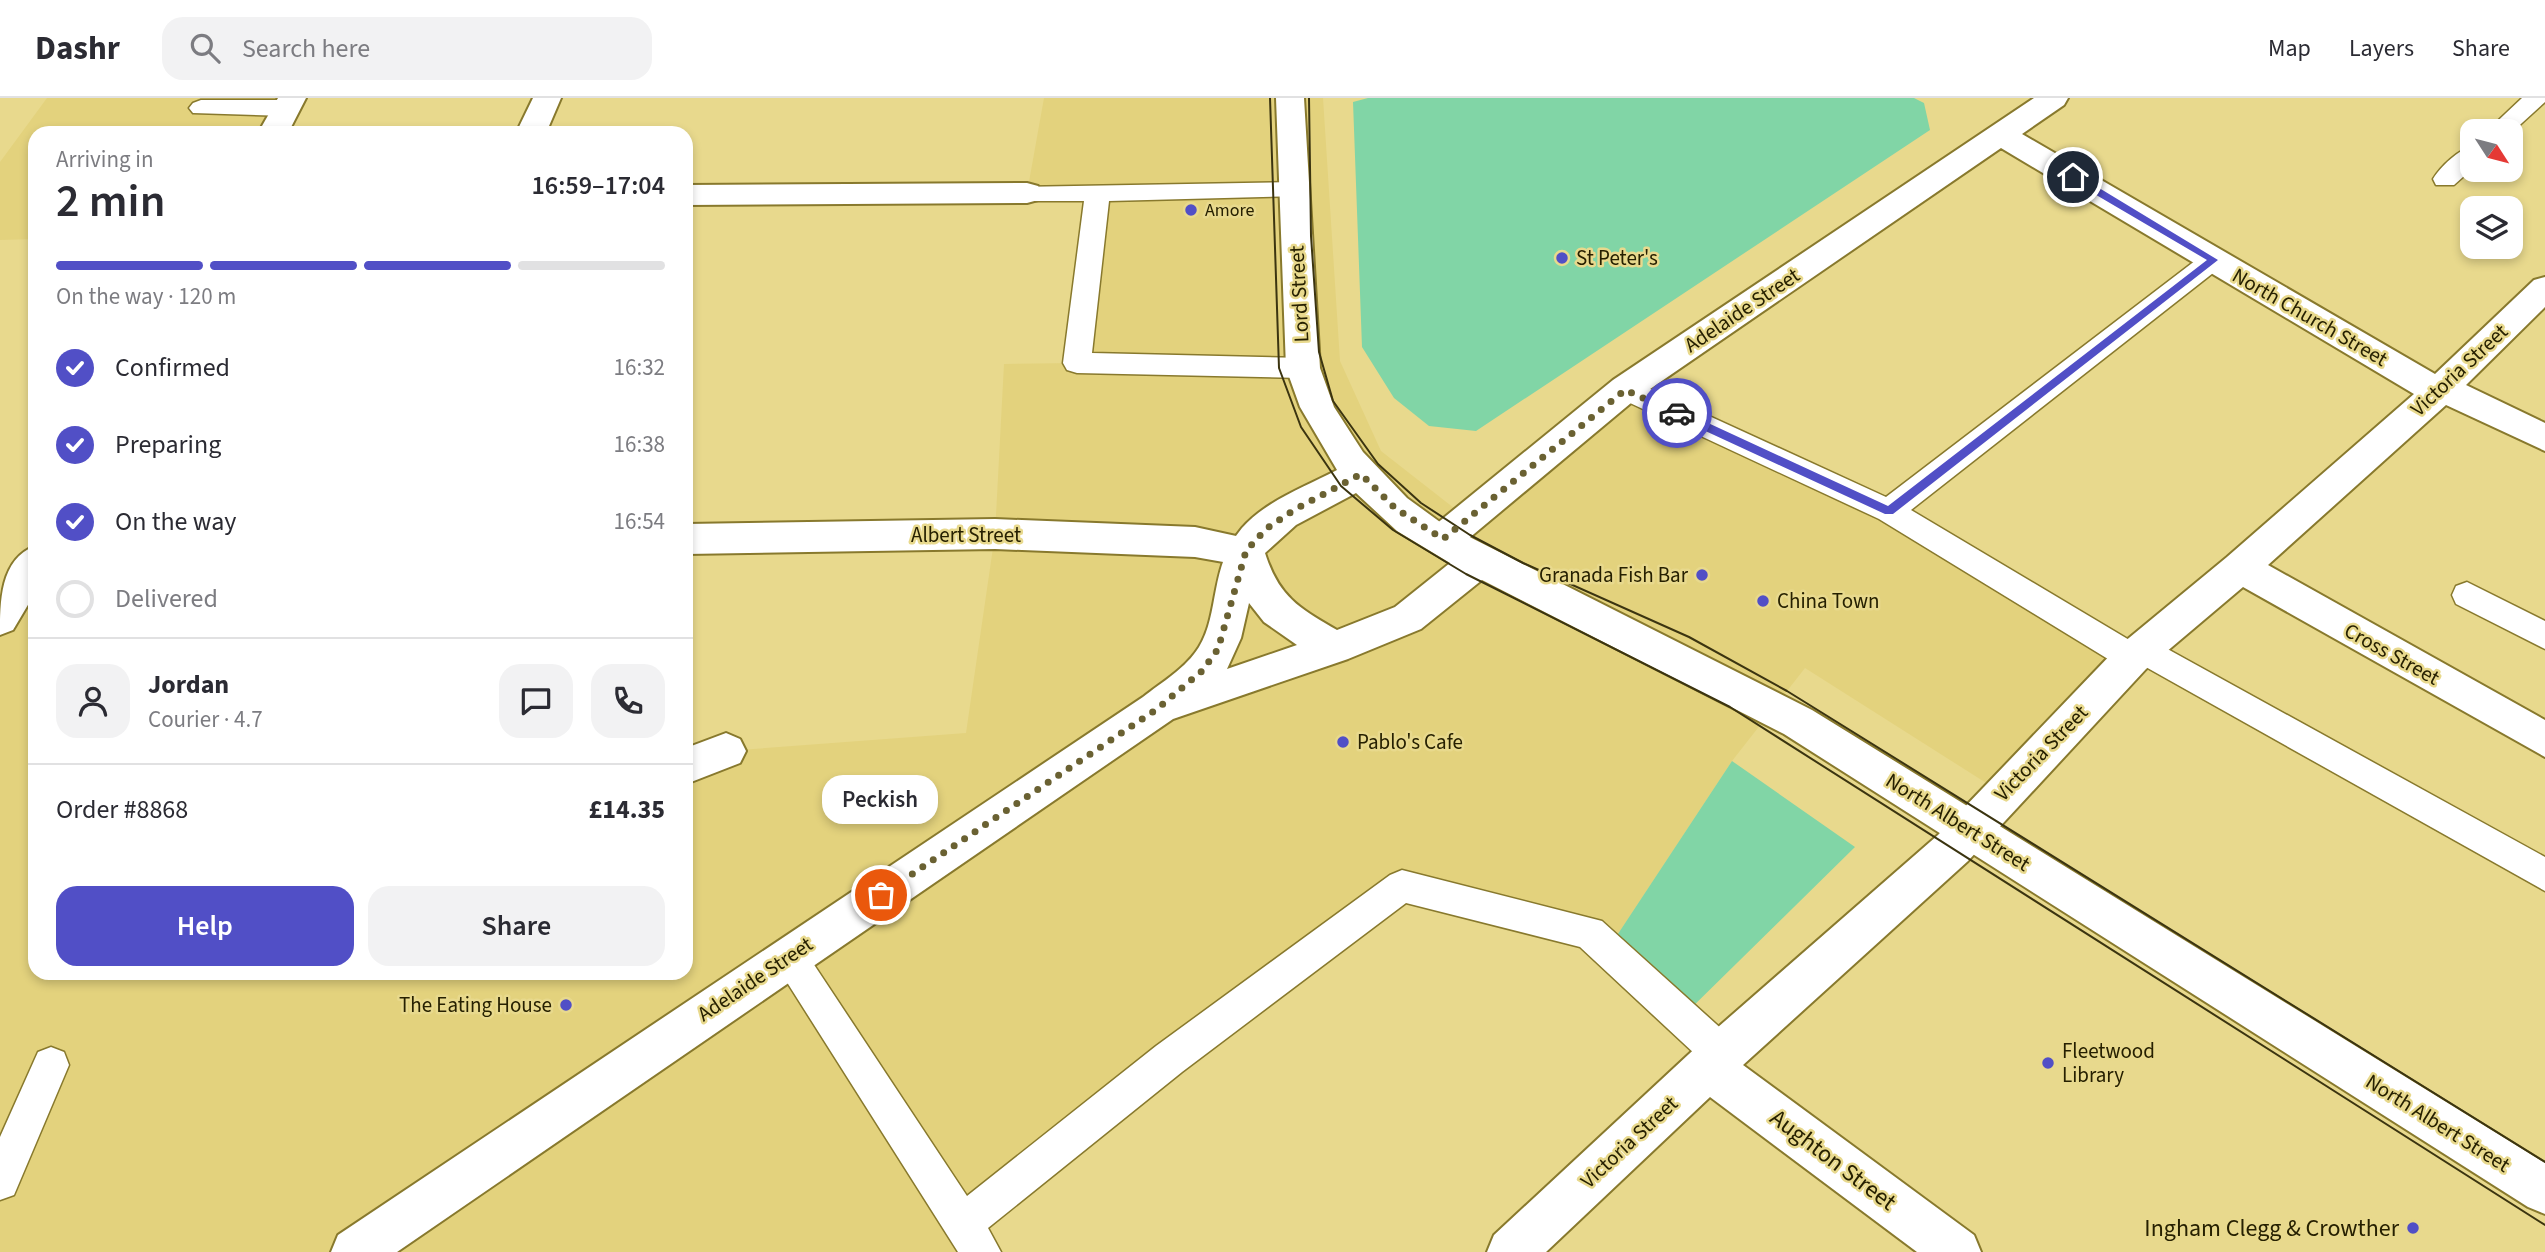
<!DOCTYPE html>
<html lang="en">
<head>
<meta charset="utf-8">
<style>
	:root { --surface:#fff; --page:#f2f2f3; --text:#2b2b33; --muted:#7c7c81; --line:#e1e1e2; --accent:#514fc6 }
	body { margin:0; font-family:"Source Sans 3",sans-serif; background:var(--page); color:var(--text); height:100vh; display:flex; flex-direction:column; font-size:26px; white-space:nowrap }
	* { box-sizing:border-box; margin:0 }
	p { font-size:23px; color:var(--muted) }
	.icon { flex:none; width:38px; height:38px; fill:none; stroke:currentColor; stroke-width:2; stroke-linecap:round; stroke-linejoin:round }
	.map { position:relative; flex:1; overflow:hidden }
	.side { position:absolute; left:28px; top:28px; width:665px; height:854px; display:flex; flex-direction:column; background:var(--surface); border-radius:21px; box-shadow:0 4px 10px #0003 }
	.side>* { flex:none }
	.needle { width:46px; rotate:126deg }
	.controls { position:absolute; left:2460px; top:21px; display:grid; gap:14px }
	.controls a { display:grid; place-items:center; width:63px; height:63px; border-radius:14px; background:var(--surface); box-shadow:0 4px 10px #0003; font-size:35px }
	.pin { position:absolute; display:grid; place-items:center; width:60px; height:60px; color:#fff; margin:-30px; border:4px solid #fff; border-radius:50%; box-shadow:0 2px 7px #0007 }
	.courier { position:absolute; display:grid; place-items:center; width:70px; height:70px; margin:-35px; border:5px solid #514fc6; border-radius:50%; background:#fff; color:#222; box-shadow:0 2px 9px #0007 }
	.bubble { position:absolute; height:49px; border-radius:21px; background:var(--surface); box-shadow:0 4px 10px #0003; font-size:23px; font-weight:600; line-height:49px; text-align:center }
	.summary em { font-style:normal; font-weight:600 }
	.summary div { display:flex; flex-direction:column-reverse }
	.summary { display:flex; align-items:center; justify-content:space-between; height:119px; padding:0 28px }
	h1 { font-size:46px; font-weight:600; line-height:52px }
	.bar { display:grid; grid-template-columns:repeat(4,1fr); gap:10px 7px; align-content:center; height:84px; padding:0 28px }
	.bar i { height:9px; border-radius:5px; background:var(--line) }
	.bar .on { background:var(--accent) }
	.bar p { grid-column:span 4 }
	.line { display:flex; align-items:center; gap:18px; padding:0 28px; border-top:2px solid var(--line) }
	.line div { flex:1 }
	.round { display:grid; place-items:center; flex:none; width:74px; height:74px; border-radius:21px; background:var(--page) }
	ol { padding:0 28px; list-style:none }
	li { display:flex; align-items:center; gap:21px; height:77px }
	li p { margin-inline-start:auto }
	li .icon { padding:7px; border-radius:50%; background:var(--accent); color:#fff; stroke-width:4 }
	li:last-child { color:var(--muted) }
	li i { width:38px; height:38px; border:4px solid var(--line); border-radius:50% }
	.action { display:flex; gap:14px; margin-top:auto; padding:14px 28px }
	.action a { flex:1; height:80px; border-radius:21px; background:var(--accent); color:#fff; font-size:28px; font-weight:600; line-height:80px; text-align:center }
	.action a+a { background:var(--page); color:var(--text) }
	header { display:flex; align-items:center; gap:42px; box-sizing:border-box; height:98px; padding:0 35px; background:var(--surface); border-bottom:2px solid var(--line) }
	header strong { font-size:33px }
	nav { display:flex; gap:38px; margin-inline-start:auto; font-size:24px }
	.search { width:490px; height:63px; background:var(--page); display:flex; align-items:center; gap:18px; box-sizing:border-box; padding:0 24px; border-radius:21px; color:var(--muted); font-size:26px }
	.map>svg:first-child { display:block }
	.built { fill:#e3d27d }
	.green { fill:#81d5a6 }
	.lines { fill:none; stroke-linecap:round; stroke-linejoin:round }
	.service-casing { stroke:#88792d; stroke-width:3 }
	.minor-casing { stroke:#88792d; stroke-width:4 }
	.tertiary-casing { stroke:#88792d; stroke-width:4 }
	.service { fill:#fff; fill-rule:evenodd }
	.minor { fill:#fff; fill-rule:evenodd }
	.tertiary { fill:#fff; fill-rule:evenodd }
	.tram { stroke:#3b3410; stroke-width:2 }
	.route { fill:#514fc6 }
	.done { stroke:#6a6132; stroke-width:7; stroke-dasharray:0 12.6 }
	.poi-dot { fill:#514fc6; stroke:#e8d98d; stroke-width:2.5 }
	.labels { text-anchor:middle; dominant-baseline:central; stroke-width:5; stroke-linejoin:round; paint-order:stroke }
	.far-poi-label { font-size:18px; fill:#262001; stroke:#e8d98d; text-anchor:start }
	.poi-label { font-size:21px; fill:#262001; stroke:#e8d98d; text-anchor:start }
	.street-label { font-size:21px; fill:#262001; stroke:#e8d98d }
	.near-street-label { font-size:24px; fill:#262001; stroke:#e8d98d }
	.near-poi-label { font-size:24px; fill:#262001; stroke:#e8d98d; text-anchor:end }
</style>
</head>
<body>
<header>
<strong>Dashr</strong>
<div class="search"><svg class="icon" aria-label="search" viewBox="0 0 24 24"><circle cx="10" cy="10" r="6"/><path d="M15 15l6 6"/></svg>Search here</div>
<nav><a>Map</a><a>Layers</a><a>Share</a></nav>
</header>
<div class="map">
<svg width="2545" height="1154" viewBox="0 0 2545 1154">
	<rect width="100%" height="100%" fill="#e8d98d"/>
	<path class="built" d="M47,0H292L273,35H35V141L0,142V64Z
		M1044,0H1323L1340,263L1381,353L1468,421L1625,292L1889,413L2132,560L2002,695L1805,570L1732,663L1608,851L1401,788L963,1125L981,1154H0V521L35,463V875H686V668L726,653L966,635L995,436L1004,266L1077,265L1097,95H1027Z"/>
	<path class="green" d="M1368,0H1914L1924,5L1930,32L1476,333L1429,328L1394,300L1362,249L1353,4Z
		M1732,663L1855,749L1682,919L1608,851Z"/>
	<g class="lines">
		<defs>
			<path id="service" d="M2522,0H2545V4L2511,35L2487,33Z
				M201,2H287L295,5L299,10L295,15L287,18L193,15L189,10L193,5Z
				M2473,48V70L2454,87H2436L2433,81C2441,68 2458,52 2473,48Z
				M1294,84L1303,86L1306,92L1303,98L1109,103L1092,255L1303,260L1313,263L1317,270L1313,277L1303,280L1077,275L1067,272L1063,265L1084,103H1027L1018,101L1015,95L1018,89Z
				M2213,153L2222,156L2226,162L2222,168L1911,412L2131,543L2142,539L2153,543L2545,759V793L2144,568L2132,573L2121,569L1879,421L1615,298L1611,291L1615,284L1625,281L1635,284L1886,399L2204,156Z
				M2467,484L2545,523V551L2456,506L2452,497L2456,488Z
				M1402,772L1602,823L1736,944L1741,957L1736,970L1723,975L1710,970L1580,849L1406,805L1182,974L988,1130L1001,1154H958L771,859L777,847L789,842L801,847L967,1098L1156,948L1390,777Z
				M51,949L64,954L69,967L14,1097L0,1102V1039L38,954Z"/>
			<path id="minor" d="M533,0H561L546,35H516Z
				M2034,0H2068L2064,7L2022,36L2435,276L2534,182L2545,179V209L2466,287L2545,325V353L2446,307L2268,467L2545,622V659L2243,489L2146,571L1968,763L1743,967L1974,1137L1981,1154H1917L1710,999L1546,1154H1487L1494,1137L1717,930L1938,737L2118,549L2227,459L2414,296L2001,50L1637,300L1456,451L1443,456L1430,451L1425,441L1430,431L1613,282Z
				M1027,85L1038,88L1042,95L1038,102L1027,105L686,107V87Z
				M995,421L1195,429L1259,443L1264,453L1259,463L1246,468L1195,459L995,451L686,456V426Z
				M726,635L740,641L746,653L740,665L686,686V650Z"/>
			<path id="tertiary" d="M278,0H306L288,35H258Z
				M1276,0H1304L1320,270L1334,309L1363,354L1407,400L1440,424L1812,612L2545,1065V1116L2528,1109L1784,636L1482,482L1421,531L1348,561L1173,621L397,1154H331L338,1137L1143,599C1162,584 1186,570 1199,549C1220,515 1209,469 1242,430C1267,402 1305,389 1337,372L1300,309L1286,270ZM1356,395L1397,433L1450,465L1395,509L1337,532C1299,510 1279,499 1265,455L1296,427ZM1249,505L1264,524L1297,547L1227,571L1241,540Z
				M35,448V495L13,532L0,537C0,504 0,461 35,448Z"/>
		</defs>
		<use href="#service" class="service-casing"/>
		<use href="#minor" class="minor-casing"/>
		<use href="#tertiary" class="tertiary-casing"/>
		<use href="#service" class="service"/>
		<use href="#minor" class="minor"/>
		<use href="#tertiary" class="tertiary"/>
		<path class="tram" d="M1270,0L1279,270L1301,329L1341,388L1393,432L1466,476L1730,609L2545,1127
			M1309,0L1311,138L1319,254L1333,303L1378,366L1421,405L1470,437L1523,465L1689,539L1787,593L2545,1064"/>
	</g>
	<path class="route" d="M2069,76H2076L2218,162L1893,416H1885L1673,318V312H1680L1888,408L2207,162L2069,81Z"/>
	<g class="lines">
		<path class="done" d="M881,797L1157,611L1202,573L1218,551L1246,453L1266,431L1294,412L1361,376L1395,410L1443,441L1625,292L1677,315"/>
	</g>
	<g class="poi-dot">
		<circle cx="1191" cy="112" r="7"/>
		<circle cx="1562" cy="160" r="7"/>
		<circle cx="1702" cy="477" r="7"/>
		<circle cx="1763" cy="503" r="7"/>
		<circle cx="1343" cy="644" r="7"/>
		<circle cx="566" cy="907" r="7"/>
		<circle cx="2048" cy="965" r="7"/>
		<circle cx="2413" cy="1130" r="7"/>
	</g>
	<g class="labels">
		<g class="far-poi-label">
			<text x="1205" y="112">Amore</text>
		</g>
		<g class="poi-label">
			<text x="1576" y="160">St Peter's</text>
			<text x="1688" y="477" text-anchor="end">Granada Fish Bar</text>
			<text x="1777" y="503">China Town</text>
			<text x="1357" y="644">Pablo's Cafe</text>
			<text x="552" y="907" text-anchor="end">The Eating House</text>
			<text x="2062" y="953">Fleetwood<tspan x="2062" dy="24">Library</tspan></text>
		</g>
		<g class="street-label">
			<text transform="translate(1299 196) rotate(-93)">Lord Street</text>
			<text transform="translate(1742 212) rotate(-34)">Adelaide Street</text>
			<text transform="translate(2310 219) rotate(30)">North Church Street</text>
			<text transform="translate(2459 272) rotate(-43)">Victoria Street</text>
			<text x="966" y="437">Albert Street</text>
			<text transform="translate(2392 556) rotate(29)">Cross Street</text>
			<text transform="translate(2041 655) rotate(-46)">Victoria Street</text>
			<text transform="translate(1958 724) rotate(32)">North Albert Street</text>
			<text transform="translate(755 881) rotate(-34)">Adelaide Street</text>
			<text transform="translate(2438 1025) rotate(32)">North Albert Street</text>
			<text transform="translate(1629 1044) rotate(-43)">Victoria Street</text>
		</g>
		<g class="near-street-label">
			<text transform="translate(1833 1062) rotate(37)">Aughton Street</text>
		</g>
		<g class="near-poi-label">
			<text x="2399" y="1130">Ingham Clegg &amp; Crowther</text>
		</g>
	</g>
</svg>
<div class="controls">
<a><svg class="needle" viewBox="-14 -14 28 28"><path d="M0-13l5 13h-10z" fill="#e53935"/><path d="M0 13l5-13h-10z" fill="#7c7c81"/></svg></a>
<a><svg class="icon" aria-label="layers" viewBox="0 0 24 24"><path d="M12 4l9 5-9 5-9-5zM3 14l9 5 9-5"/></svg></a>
</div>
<div class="pin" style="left:881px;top:797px;background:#ea580c"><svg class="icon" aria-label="bag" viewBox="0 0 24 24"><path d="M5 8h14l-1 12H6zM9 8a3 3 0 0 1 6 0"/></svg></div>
<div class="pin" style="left:2073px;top:79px;background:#1f2937"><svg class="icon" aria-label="home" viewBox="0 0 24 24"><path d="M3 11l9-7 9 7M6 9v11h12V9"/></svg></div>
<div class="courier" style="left:1677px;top:315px"><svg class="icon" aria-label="car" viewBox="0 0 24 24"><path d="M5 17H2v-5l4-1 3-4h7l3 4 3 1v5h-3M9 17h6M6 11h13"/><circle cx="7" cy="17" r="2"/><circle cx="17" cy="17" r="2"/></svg></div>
<div class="bubble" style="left:822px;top:677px;width:116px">Peckish</div>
<section class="side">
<div class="summary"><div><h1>2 min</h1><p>Arriving in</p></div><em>16:59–17:04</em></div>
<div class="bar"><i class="on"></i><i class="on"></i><i class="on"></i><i></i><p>On the way · 120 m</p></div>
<ol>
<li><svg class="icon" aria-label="check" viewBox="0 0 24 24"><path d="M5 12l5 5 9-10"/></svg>Confirmed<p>16:32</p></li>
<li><svg class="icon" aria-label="check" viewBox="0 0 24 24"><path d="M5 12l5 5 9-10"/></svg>Preparing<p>16:38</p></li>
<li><svg class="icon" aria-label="check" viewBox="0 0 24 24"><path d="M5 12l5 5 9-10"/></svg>On the way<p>16:54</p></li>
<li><i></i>Delivered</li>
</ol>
<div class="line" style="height:126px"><a class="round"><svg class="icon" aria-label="person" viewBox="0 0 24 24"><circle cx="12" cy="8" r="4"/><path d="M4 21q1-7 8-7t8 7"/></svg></a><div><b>Jordan</b><p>Courier · 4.7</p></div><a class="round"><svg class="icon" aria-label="chat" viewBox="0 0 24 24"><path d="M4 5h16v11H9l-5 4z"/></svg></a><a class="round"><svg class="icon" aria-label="phone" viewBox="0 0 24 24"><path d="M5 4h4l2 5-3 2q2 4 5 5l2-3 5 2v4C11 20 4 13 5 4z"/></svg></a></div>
<div class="line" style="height:91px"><div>Order #8868</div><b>£14.35</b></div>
<div class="action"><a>Help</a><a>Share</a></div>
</section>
</div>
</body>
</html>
